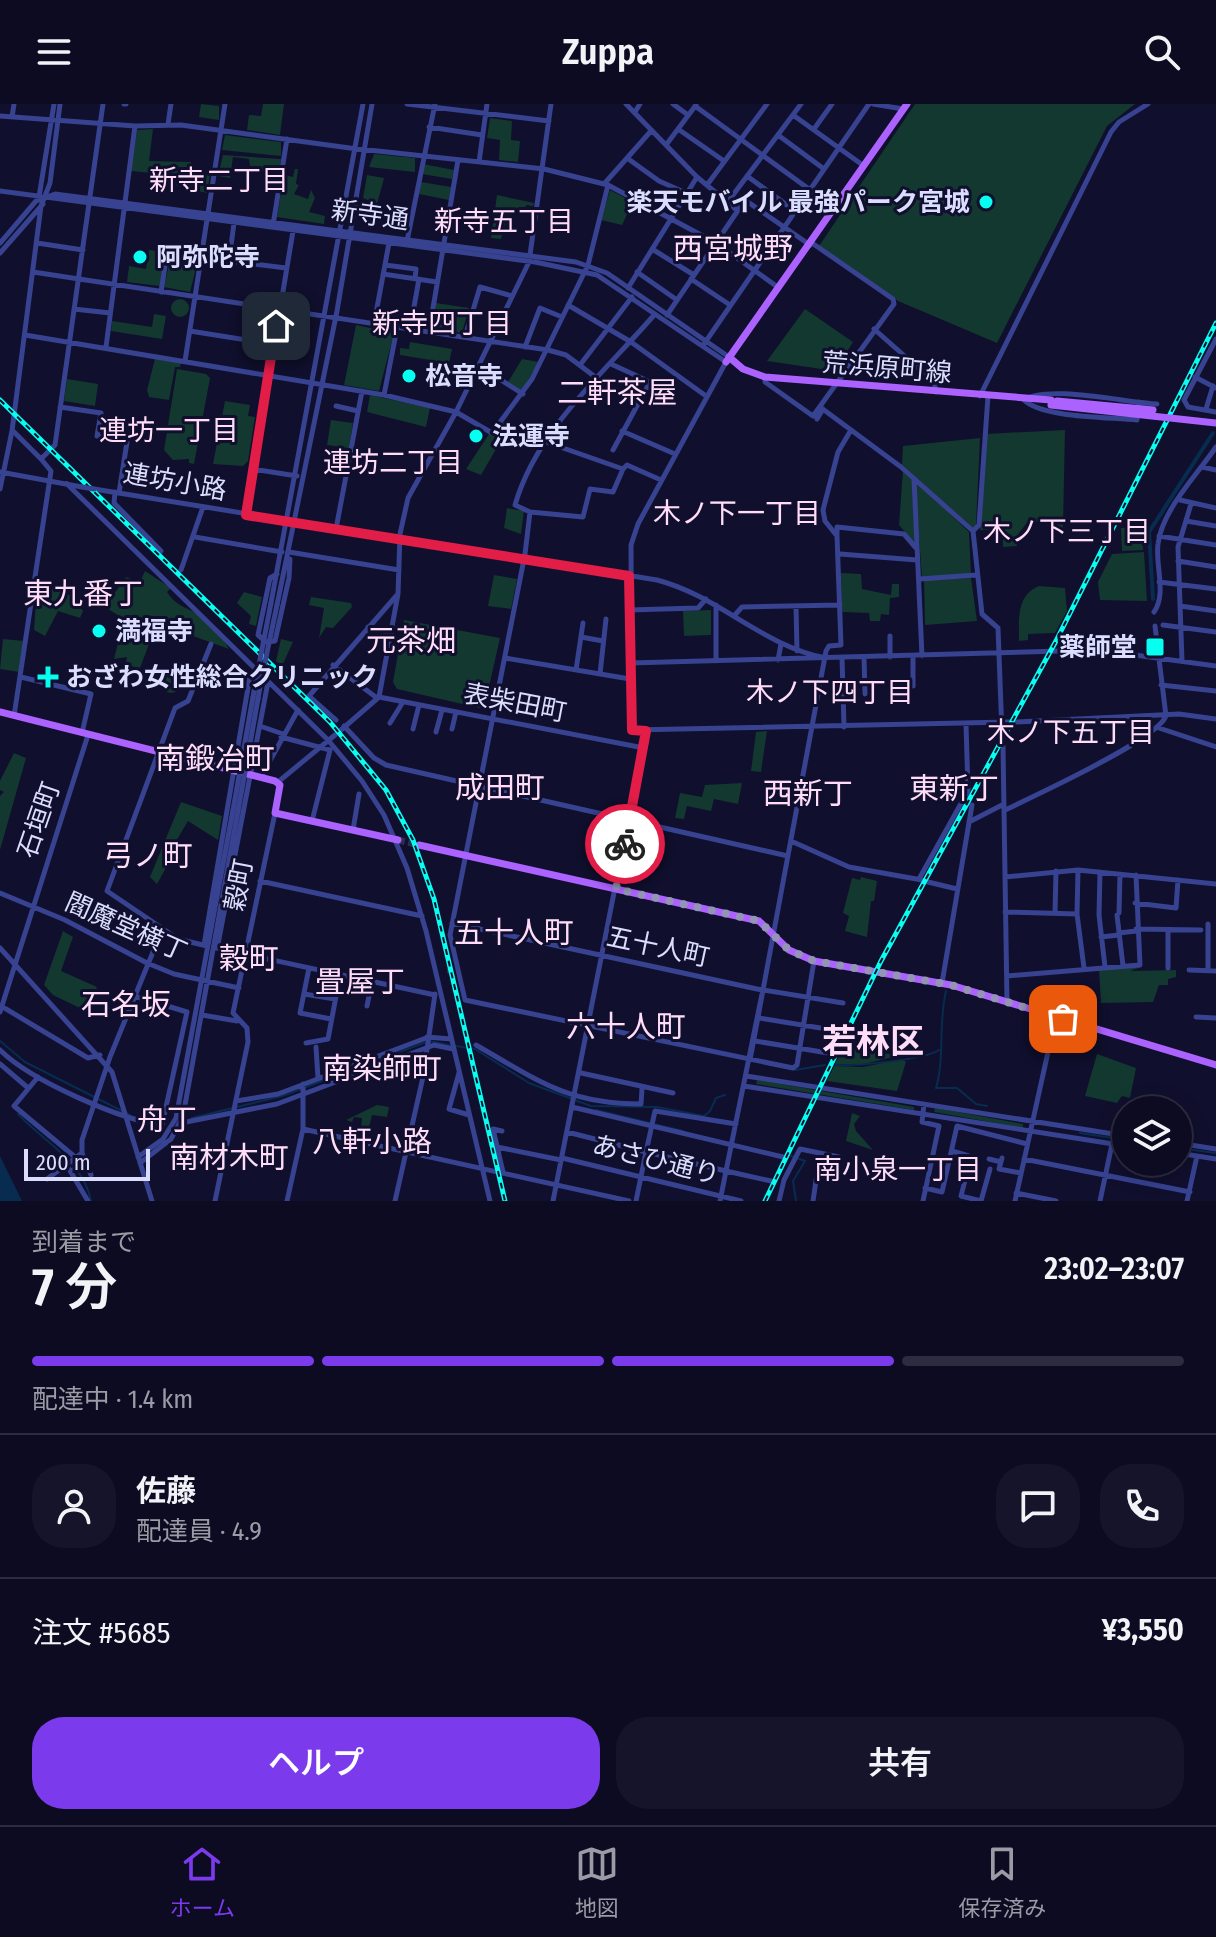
<!DOCTYPE html>
<html lang="ja">
<head>
<meta charset="utf-8">
<style>
	:root { --surface:#0c0b22; --page:#15142a; --text:#f1f3f6; --muted:#9a9ba5; --line:#2c2b40; --accent:#7c3aed }
	body { margin:0; font-family:"Fira Sans Condensed","Noto Sans JP",sans-serif; background:var(--page); color:var(--text); height:100vh; display:flex; flex-direction:column; font-size:30px; white-space:nowrap }
	* { box-sizing:border-box; margin:0 }
	p { font-size:26px; color:var(--muted) }
	.icon { flex:none; width:44px; height:44px; fill:none; stroke:currentColor; stroke-width:2; stroke-linecap:round; stroke-linejoin:round }
	.map { position:relative; height:1097px; overflow:hidden }
	.side { display:flex; flex-direction:column; background:var(--surface); flex:1 }
	.side>* { flex:none }
	.buttons { position:absolute; left:1112px; top:992px; display:grid; gap:16px }
	.buttons a { display:grid; place-items:center; width:80px; height:80px; border-radius:50%; background:var(--surface); box-shadow:0 4px 20px #0003,0 0 0 2px var(--line); font-size:40px }
	.scale { position:absolute; left:24px; bottom:20px; width:126px; box-sizing:border-box; padding-left:8px; border:4px solid #dbddff; border-top:0; font-size:22px; line-height:28px; white-space:nowrap; color:#dbddff; -webkit-text-stroke:6px #100f2d; paint-order:stroke }
	.pin { position:absolute; display:grid; place-items:center; width:68px; height:68px; color:#fff; margin:-34px; border-radius:16px; box-shadow:0 4px 12px #0006 }
	.courier { position:absolute; display:grid; place-items:center; width:80px; height:80px; margin:-40px; border:6px solid #e11d48; border-radius:50%; background:#fff; color:#222; box-shadow:0 2px 10px #0007 }
	.summary em { font-style:normal; font-weight:600 }
	.summary div { display:flex; flex-direction:column-reverse }
	.summary { display:flex; align-items:center; justify-content:space-between; height:136px; padding:0 32px }
	h1 { font-size:52px; font-weight:600; line-height:60px }
	.bar { display:grid; grid-template-columns:repeat(4,1fr); gap:12px 8px; align-content:center; height:96px; padding:0 32px }
	.bar i { height:10px; border-radius:6px; background:var(--line) }
	.bar .active { background:var(--accent) }
	.bar p { grid-column:span 4 }
	.line { display:flex; align-items:center; gap:20px; padding:0 32px; border-top:2px solid var(--line) }
	.line div { flex:1 }
	.round { display:grid; place-items:center; flex:none; width:84px; height:84px; border-radius:32px; background:var(--page) }
	.cta { display:flex; gap:16px; margin-top:auto; padding:16px 32px }
	.cta a { flex:1; height:92px; border-radius:32px; background:var(--accent); color:#fff; font-size:32px; font-weight:600; line-height:92px; text-align:center }
	.cta a+a { background:var(--page); color:var(--text) }
	header { display:flex; justify-content:space-between; align-items:center; height:104px; padding:0 32px; background:var(--surface); font-size:36px; font-weight:600 }
	.tabs { display:flex; justify-content:space-around; align-items:center; height:112px; border-top:2px solid var(--line); background:var(--surface); font-size:22px; color:var(--muted) }
	.tabs a { display:grid; justify-items:center; gap:4px }
	.tabs .active { color:var(--accent) }
	.map>svg:first-child { display:block }
	.green { fill:#123830 }
	.water { fill:#072c4f }
	.lines { fill:none; stroke-linecap:round; stroke-linejoin:round }
	.stream { stroke:#072c4f; stroke-width:2 }
	.canal { stroke:#072c4f; stroke-width:4 }
	.minor-tunnel { stroke:#2e2e4c; stroke-width:5; stroke-dasharray:5 2.5; stroke-linecap:butt }
	.major-tunnel { stroke:#2e2e4c; stroke-width:7; stroke-dasharray:7 3.5; stroke-linecap:butt }
	.minor { stroke:#374290; stroke-width:5 }
	.major { stroke:#ac62ff; stroke-width:7 }
	.rail-casing { stroke:#07fff1; stroke-width:5 }
	.rail { stroke:#100f2d; stroke-width:2; stroke-dasharray:6; stroke-linecap:butt }
	.minor-bridge { stroke:#374290; stroke-width:5 }
	.major-bridge { stroke:#ac62ff; stroke-width:7 }
	.done { stroke:#9495b6; stroke-width:8; stroke-dasharray:0 14.4 }
	.route { stroke:#e11d48; stroke-width:10 }
	.poi-dot { fill:#07fff1; stroke:#100f2d; stroke-width:3 }
	.labels { text-anchor:middle; dominant-baseline:central; stroke-width:6; stroke-linejoin:round; paint-order:stroke }
	.poi-label { font-size:26px; font-weight:bold; fill:#dbddff; stroke:#100f2d; text-anchor:start }
	.street-label { font-size:26px; fill:#dbddff; stroke:#100f2d }
	.neighbourhood-label { font-size:28px; fill:#ffddf8; stroke:#100f2d }
	.quarter-label { font-size:30px; fill:#ffddf8; stroke:#100f2d }
	.district-label { font-size:34px; font-weight:bold; fill:#ffddf8; stroke:#100f2d }
</style>
</head>
<body>
<header><svg class="icon" aria-label="menu" viewBox="0 0 24 24"><path d="M4 6h16M4 12h16M4 18h16"/></svg>Zuppa<svg class="icon" aria-label="search" viewBox="0 0 24 24"><circle cx="10" cy="10" r="6"/><path d="M15 15l6 6"/></svg></header>
<div class="map">
<svg width="1216" height="1097" viewBox="0 0 1216 1097">
	<rect width="100%" height="100%" fill="#100f2d"/>
	<path class="green" d="M201,0L219,2V16L199,13Z
		M263,0H284L280,31L247,26L249,11L261,12Z
		M915,0H1135L1107,22L997,239L898,197L819,142Z
		M490,14L512,17L511,36L520,37L518,58L499,56L500,36L487,34Z
		M153,25L149,57L191,58L190,68L210,71L207,89L162,78L163,70L131,67L137,26Z
		M225,31L281,38V52L222,46Z
		M374,50L415,54V68L369,63Z
		M223,51L281,55L277,86H271L275,67L265,64L263,68L251,67L249,55L233,53L230,74L218,72Z
		M423,60L454,66L452,75L422,70Z
		M295,65H298L296,80L299,81L294,90L308,95L311,86L315,94L309,108L325,112L324,120L277,113L284,71L293,73Z
		M367,71L384,74L377,100L363,94Z
		M421,78L451,83L449,96L419,90Z
		M610,86L633,98L622,121L601,116Z
		M497,91L534,99L533,102L526,101L525,106L509,104L501,135L491,134Z
		M149,146L165,148L160,182L127,178L129,162L146,165Z
		M171,151L198,156L190,188L164,183Z
		M171 204a9 9 0 1 1 18 0a9 9 0 1 1-18 0Z
		M436,199L469,204L462,229L434,225Z
		M805,205L853,238L835,267L767,257Z
		M154,210L166,212L162,235L111,227L112,217L152,223Z
		M356,221L394,229L379,287L344,281Z
		M410,238L452,245L449,259L400,251V244L409,245Z
		M155,255L181,259L180,263H175L169,296L149,293L147,286Z
		M522,255L539,258L522,287L508,278Z
		M177,265L206,270L210,274L194,360L189,359V355L173,356L164,346Z
		M67,275L98,280L95,302L64,297Z
		M370,291L430,304L426,323L367,308Z
		M225,297L250,301L248,312L255,313L248,357L243,362L213,360Z
		M331,316L353,319L349,344L327,341Z
		M504,318L510,321L481,371L466,365L489,330L493,332Z
		M1065,326L1063,424L1029,416L1016,433L1017,442L1003,443V425L980,426L985,330Z
		M980,334L976,421L973,424L902,361L903,342Z
		M903,366L912,375L915,440L899,421Z
		M915,376L969,428L971,470L922,474Z
		M507,404L524,407L521,430L504,424Z
		M1142,423L1143,446L1122,447L1121,424Z
		M1144,448L1147,497L1100,496L1098,478L1112,450Z
		M145,467L171,484L167,488C177,503 185,502 199,511C209,517 224,535 229,545L157,519L140,564L126,561L127,553L114,555L124,515L105,503L126,473L140,478Z
		M841,469L861,470L862,485L891,491L892,480H899V493L890,494L889,511L881,510L880,517H870L869,509L842,508Z
		M494,471L517,475L511,505L488,502Z
		M971,474L977,517L925,521L924,476Z
		M1039,482L1065,484L1067,507L1055,529L1028,530V536L1019,537C1019,516 1016,491 1039,482Z
		M37,483L48,487L52,484L72,492L83,507L80,514L58,507L45,532L34,526Z
		M244,488L262,493L256,522L249,520L251,512L237,499Z
		M311,493L351,499L352,503L333,524L326,523L319,534L324,504L309,501Z
		M711,506V531L684,532L683,507Z
		M404,516L500,534L484,605L397,585L393,578Z
		M3,535L24,537L19,568L0,565Z
		M281,535L293,538L282,562L276,557Z
		M162 580a9 9 0 1 1 18 0a9 9 0 1 1-18 0Z
		M767,627L761,668L751,667L756,628Z
		M14,649L26,654L0,746V692L4,688L0,686V677Z
		M742,679L738,700L714,695L711,707L687,702L684,715L675,714L680,689L702,693L705,681Z
		M181,698L222,712L218,736L188,717L175,739L178,742L157,780L150,773Z
		M861,773L877,777L874,797H871L867,833L845,827L849,812L843,809L852,774L860,776Z
		M63,827L73,833L61,867L97,883L86,907L53,891L44,881Z
		M1141,863L1130,867L1176,866V873L1168,875V881H1159L1153,898L1101,899L1099,865Z
		M844,943L890,950L893,953L864,960H835Z
		M1097,950L1136,964L1130,994L1122,992L1117,999L1085,992Z
		M902,955L906,958L897,987L827,977L834,962L863,963Z
		M757,976L914,1003V1006L756,980Z
		M377,1001L389,1003L387,1013L372,1011L368,1027L361,1025L362,1014L354,1013L352,1018L346,1016Z
		M935,1004L1023,1020V1024L934,1008Z
		M852,1009L860,1012L854,1020L856,1027L873,1046L846,1037Z"/>
	<path class="water" d="M0,1052L22,1097H0Z"/>
	<g class="lines">
		<path class="stream" d="M946,887C938,920 945,953 936,984H957L976,1000L987,1002
			M0,937L25,958L130,1011
			M456,942L475,945L529,979L591,1002L657,1003L704,1012L710,1007L716,994L725,991
			M836,961C856,962 924,956 939,946
			M795,966L825,961
			M596,1006L683,1027
			M18,1010C43,1037 84,1058 91,1097
			M136,1013L168,1015
			M192,1014L282,992L429,937L449,941
			M1080,1029L1126,1036
			M1178,1044L1216,1049
			M791,1052L805,1057L793,1077L796,1097"/>
		<path class="canal" d="M1153,495L1149,428L1213,329"/>
		<path class="minor-tunnel" d="M447,867L453,866"/>
		<path class="major-tunnel" d="M398,736L419,741"/>
		<path class="minor" d="M124,0H126
			M407,0L549,17
			M626,0L697,73L738,107
			M673,0L688,11
			M873,0L903,5
			M695,2L835,104
			M635,8L640,0
			M793,11L864,62
			M0,12L135,22L181,21L350,44L544,65L608,81L716,139L779,184
			M12,13L14,0
			M168,20L171,0
			M429,23L482,31
			M678,25L724,57
			M814,25L832,0
			M778,31L824,65
			M666,41L696,1
			M627,54L659,77L686,89
			M479,58L487,0
			M747,72L795,107
			M604,80L651,27
			M707,81L767,0
			M0,87L535,158L597,171L726,258L638,420L631,441L632,626L1009,618
			M39,93L54,0
			M727,99L801,0
			M273,121L287,35
			M407,137L435,0
			M0,139L36,97L55,90L576,158L607,169L729,253
			M37,139L83,146
			M652,145L694,171
			M0,149L43,100
			M229,157L234,119
			M385,161L416,165L415,175
			M33,168L548,246L566,251L598,275
			M637,168L677,196
			M383,170L437,178
			M691,175L730,201
			M628,184L697,73
			M161,188L167,149L286,164
			M568,201L631,238L706,292
			M74,205L110,209
			M667,211L745,96L810,141
			M374,220L389,139
			M410,225L419,175
			M874,225L934,278L936,288
			M190,227L272,240
			M429,228L458,56
			M25,231L384,291L456,308L492,329L532,275L588,161L608,81
			M465,233L480,183L512,192
			M1216,235L1184,296L1188,303L1216,308
			M704,240L869,0
			M106,243L135,22
			M525,243L540,204L562,213
			M185,257L225,0
			M611,260L650,278L613,346
			M580,261L632,193
			M479,262L523,290
			M765,273V278L813,312L894,200L893,195L812,139
			M1195,273L1216,284
			M384,291L397,224
			M980,292L1111,28L1119,18L1148,0
			M988,292L979,421L973,427L982,510L998,524L1002,630
			M1139,298L1137,316C1111,313 1042,314 1024,296C1046,280 1128,299 1157,300
			M336,302L358,307
			M60,303L101,309L97,332L127,338L119,389
			M820,303L901,363L973,427
			M1206,305L1213,282
			M817,315L823,305
			M13,327L41,355
			M622,327L675,350
			M546,338L623,365L627,361L661,376
			M1202,363L1216,366
			M253,365L297,372
			M623,365L613,388L590,385L583,413L530,408L515,401C537,325 604,269 655,210
			M0,368L82,383
			M914,375L922,552
			M67,380L328,636L362,677L384,711L407,764L426,827L490,1097
			M0,385L12,327L41,102L50,79L60,0
			M94,385L657,476C719,492 762,542 826,554
			M115,388L114,399L161,447
			M1180,396L1216,404
			M530,408L525,450L450,831L465,896L793,964L797,961L814,857
			M246,411L293,127
			M1186,417L1216,422
			M336,425L362,287
			M837,431V423L904,430L916,444
			M1159,432L1216,441
			M195,433L282,448
			M289,448L399,466
			M840,450L917,456
			M1178,457L1216,463
			M181,466L203,403
			M277,470L270,474L258,531L266,538L275,537L289,474L290,455
			M920,475L976,471
			M1159,478L1216,485
			M271,499L363,0
			M277,501L337,207L372,0
			M796,502L797,547
			M1180,502L1216,507
			M629,506L698,504L706,495
			M1154,508C1167,490 1155,461 1158,440C1162,406 1197,371 1216,343
			M734,512L742,503L840,501
			M1163,521L1216,528
			M368,523L391,529
			M890,532V553
			M581,533L603,537
			M913,552V582
			M842,553L844,623
			M864,553L865,590
			M505,554L630,575
			M778,556L781,540
			M716,557V501
			M1182,557L1178,443L1191,400
			M630,559L1098,546L1216,562
			M333,561L377,594
			M576,566L583,519
			M600,570L606,515
			M21,573L91,590L82,629
			M1161,581L1216,587
			M253,593L256,576
			M379,593L644,644
			M258,595L261,577
			M14,612L51,367L41,355L55,341L103,0
			M336,616L309,592L397,491
			M1017,618L1179,610L1216,615
			M390,619L403,598
			M966,620L968,687
			M260,622L283,630
			M344,622L374,654L386,661L788,752
			M1159,624L1216,643
			M413,625L419,601
			M452,625L456,608
			M341,626L379,593L398,490L400,430L408,394L456,308L529,158L551,0
			M436,628L442,606
			M281,633L330,646L312,717
			M1003,642L1007,898
			M261,673L298,606
			M278,678L335,631
			M1005,706C1034,692 1157,636 1166,612L1155,522
			M969,718L1004,700
			M353,726L359,690
			M791,737L849,763L922,776
			M1078,766L1077,810L1084,864
			M1100,768L1099,811L1105,863
			M1005,773L1078,766L1216,780
			M919,775L968,687
			M260,777L422,812
			M928,778L957,785
			M0,789L65,816L147,859L174,870L239,884
			M1135,799L1176,804L1178,776
			M1005,808L1077,810
			M1055,809L1056,767
			M1119,809L1120,770
			M1117,811L1123,862
			M452,819L757,885L843,899
			M1208,820V866
			M1136,825L1201,826
			M1119,829L1136,827
			M1101,833L1119,831
			M204,841L250,572L257,566
			M207,842L178,835L107,787L175,604L188,597L211,540
			M0,844L112,968L152,1097
			M217,844L435,891
			M213,846L218,840L268,578
			M309,864L300,909L331,915
			M1168,864V826
			M1189,866L1216,867
			M1007,872L1140,861L1136,771
			M942,879L972,701
			M304,890L335,895
			M762,890L726,1067L771,1077
			M1,902L88,954L100,951
			M367,902L372,878
			M0,908L88,631
			M202,911L237,917
			M1196,913L1216,914
			M759,914L839,927
			M427,933L451,935
			M755,937L828,949
			M306,939L328,935L340,871
			M476,941C537,976 567,1000 641,1000L642,985
			M316,943L318,974
			M0,946C30,976 120,1016 162,1021L187,908L134,892
			M750,956L826,547L829,542L841,541L837,432L825,417L823,406L838,348L851,326
			M0,960L27,983
			M459,969L449,1005L469,1011
			M581,969L673,989
			M746,972L1126,1032
			M38,973L14,1002L75,1053
			M303,980V1025L629,1097
			M744,982L1126,1042
			M236,997L278,990L426,934
			M572,1003L783,1053
			M181,1019L277,1000L434,941L453,945
			M502,1027L493,1025L503,1068
			M567,1028L646,1048L636,1097
			M1178,1039L1216,1045
			M497,1043L561,1056
			M952,1047L969,1052
			M1178,1049L1216,1055
			M138,1053L163,1035L176,1014L233,706
			M562,1054L741,1097
			M1002,1054L999,1065L1021,1069
			M989,1055L1001,1058
			M1024,1055L1190,1088
			M140,1059L171,1035L183,1012L238,707
			M66,1060L88,1097
			M969,1061L961,1092L981,1097L990,1065
			M71,1068L85,1056
			M91,1071L82,1049V1036L110,953L162,826
			M47,1075L82,1049
			M925,1084L942,1088L957,1022L1027,1040
			M1016,1089L1056,1097
			M215,1097L248,938L247,924L233,909L275,709
			M287,1097L303,1025
			M395,1097L423,973L435,890
			M553,1097L646,627
			M720,1097L726,1067L646,1048L655,1007L736,1020
			M779,1097L784,1076L800,1045L839,1053
			M813,1097L820,1049
			M923,1097L939,1022L922,1018L924,1000
			M1015,1097L1056,912
			M1100,1097L1112,1040
			M1187,1097L1197,1052"/>
		<path class="major" d="M729,253L743,265L765,273L1051,296
			M726,258L907,0
			M0,608L275,677L280,681L275,709L398,736
			M419,741L759,817L789,846L814,857L951,881L1216,961"/>
		<defs>
			<path id="rail" d="M0,296L330,618L386,686L413,736L434,795L505,1097
				M765,1097L881,857L1056,537L1216,219"/>
		</defs>
		<use href="#rail" class="rail-casing"/>
		<use href="#rail" class="rail"/>
		<path class="minor-bridge" d="M82,383L94,385
			M256,576L271,499
			M261,577L277,501
			M233,706L253,593
			M238,707L258,595"/>
		<path class="major-bridge" d="M1057,297L1153,306
			M1051,301L1216,319"/>
	</g>
	<g class="lines">
		<path class="done" d="M625,740L616,785L759,817L789,846L814,857L951,881L1063,915"/>
		<path class="route" d="M276,222L246,411L629,472L632,626L646,627L625,740"/>
	</g>
	<g class="poi-dot">
		<circle cx="986" cy="98" r="8"/>
		<circle cx="140" cy="153" r="8"/>
		<circle cx="409" cy="272" r="8"/>
		<circle cx="476" cy="332" r="8"/>
		<circle cx="99" cy="527" r="8"/>
		<rect x="1145" y="533" width="20" height="20" rx="4"/>
		<path d="M44 561h8v8h8v8h-8v8h-8v-8h-8v-8h8z"/>
	</g>
	<g class="labels">
		<g class="poi-label">
			<text x="970" y="98" text-anchor="end">楽天モバイル 最強パーク宮城</text>
			<text x="156" y="153">阿弥陀寺</text>
			<text x="425" y="272">松音寺</text>
			<text x="492" y="332">法運寺</text>
			<text x="115" y="527">満福寺</text>
			<text x="1137" y="543" text-anchor="end">薬師堂</text>
			<text x="66" y="573">おざわ女性総合クリニック</text>
		</g>
		<g class="street-label">
			<text transform="translate(370 111) rotate(8)">新寺通</text>
			<text transform="translate(887 264) rotate(5)">荒浜原町線</text>
			<text transform="translate(175 378) rotate(10)">連坊小路</text>
			<text transform="translate(515 599) rotate(11)">表柴田町</text>
			<text transform="translate(39 716) rotate(-71)">石垣町</text>
			<text transform="translate(239 781) rotate(-79)">穀町</text>
			<text transform="translate(126 823) rotate(24)">閻魔堂横丁</text>
			<text transform="translate(658 843) rotate(12)">五十人町</text>
			<text transform="translate(656 1056) rotate(14)">あさひ通り</text>
		</g>
		<g class="neighbourhood-label">
			<text x="219" y="76">新寺二丁目</text>
			<text x="504" y="117">新寺五丁目</text>
			<text x="442" y="219">新寺四丁目</text>
			<text x="169" y="326">連坊一丁目</text>
			<text x="393" y="358">連坊二丁目</text>
			<text x="737" y="409">木ノ下一丁目</text>
			<text x="1067" y="427">木ノ下三丁目</text>
			<text x="830" y="588">木ノ下四丁目</text>
			<text x="1071" y="628">木ノ下五丁目</text>
			<text x="898" y="1065">南小泉一丁目</text>
		</g>
		<g class="quarter-label">
			<text x="733" y="145">西宮城野</text>
			<text x="617" y="289">二軒茶屋</text>
			<text x="83" y="490">東九番丁</text>
			<text x="411" y="537">元茶畑</text>
			<text x="215" y="655">南鍛冶町</text>
			<text x="500" y="684">成田町</text>
			<text x="954" y="685">東新丁</text>
			<text x="808" y="690">西新丁</text>
			<text x="148" y="752">弓ノ町</text>
			<text x="514" y="829">五十人町</text>
			<text x="249" y="855">穀町</text>
			<text x="360" y="878">畳屋丁</text>
			<text x="126" y="901">石名坂</text>
			<text x="626" y="923">六十人町</text>
			<text x="382" y="965">南染師町</text>
			<text x="167" y="1016">舟丁</text>
			<text x="372" y="1038">八軒小路</text>
			<text x="229" y="1054">南材木町</text>
		</g>
		<g class="district-label">
			<text x="873" y="937">若林区</text>
		</g>
	</g>
</svg>
<div class="buttons">
<a><svg class="icon" aria-label="layers" viewBox="0 0 24 24"><path d="M12 4l9 5-9 5-9-5zM3 14l9 5 9-5"/></svg></a>
</div>
<div class="scale">200 m</div>
<div class="pin" style="left:1063px;top:915px;background:#ea580c"><svg class="icon" aria-label="bag" viewBox="0 0 24 24"><path d="M5 8h14l-1 12H6zM9 8a3 3 0 0 1 6 0"/></svg></div>
<div class="pin" style="left:276px;top:222px;background:#1f2937"><svg class="icon" aria-label="home" viewBox="0 0 24 24"><path d="M3 11l9-7 9 7M6 9v11h12V9"/></svg></div>
<div class="courier" style="left:625px;top:740px"><svg class="icon" aria-label="bike" viewBox="0 0 24 24"><circle cx="6" cy="16" r="4"/><circle cx="18" cy="16" r="4"/><path d="M6 16l4-8h5l3 8M10 8l3 8H6M13 5h3"/></svg></div>
</div>
<section class="side">
<div class="summary"><div><h1>7 分</h1><p>到着まで</p></div><em>23:02–23:07</em></div>
<div class="bar"><i class="active"></i><i class="active"></i><i class="active"></i><i></i><p>配達中 · 1.4 km</p></div>
<div class="line" style="height:144px"><a class="round"><svg class="icon" aria-label="person" viewBox="0 0 24 24"><circle cx="12" cy="8" r="4"/><path d="M4 21q1-7 8-7t8 7"/></svg></a><div><b>佐藤</b><p>配達員 · 4.9</p></div><a class="round"><svg class="icon" aria-label="chat" viewBox="0 0 24 24"><path d="M4 5h16v11H9l-5 4z"/></svg></a><a class="round"><svg class="icon" aria-label="phone" viewBox="0 0 24 24"><path d="M5 4h4l2 5-3 2q2 4 5 5l2-3 5 2v4C11 20 4 13 5 4z"/></svg></a></div>
<div class="line" style="height:104px"><div>注文 #5685</div><b>¥3,550</b></div>
<div class="cta"><a>ヘルプ</a><a>共有</a></div>
</section>
<nav class="tabs">
<a class="active"><svg class="icon" aria-label="home" viewBox="0 0 24 24"><path d="M3 11l9-7 9 7M6 9v11h12V9"/></svg>ホーム</a>
<a><svg class="icon" aria-label="map" viewBox="0 0 24 24"><path d="M3 6l6-2 6 2 6-2v14l-6 2-6-2-6 2zM9 4v14M15 6v14"/></svg>地図</a>
<a><svg class="icon" aria-label="saved" viewBox="0 0 24 24"><path d="M7 4h10v16l-5-4-5 4z"/></svg>保存済み</a>
</nav>
</body>
</html>
